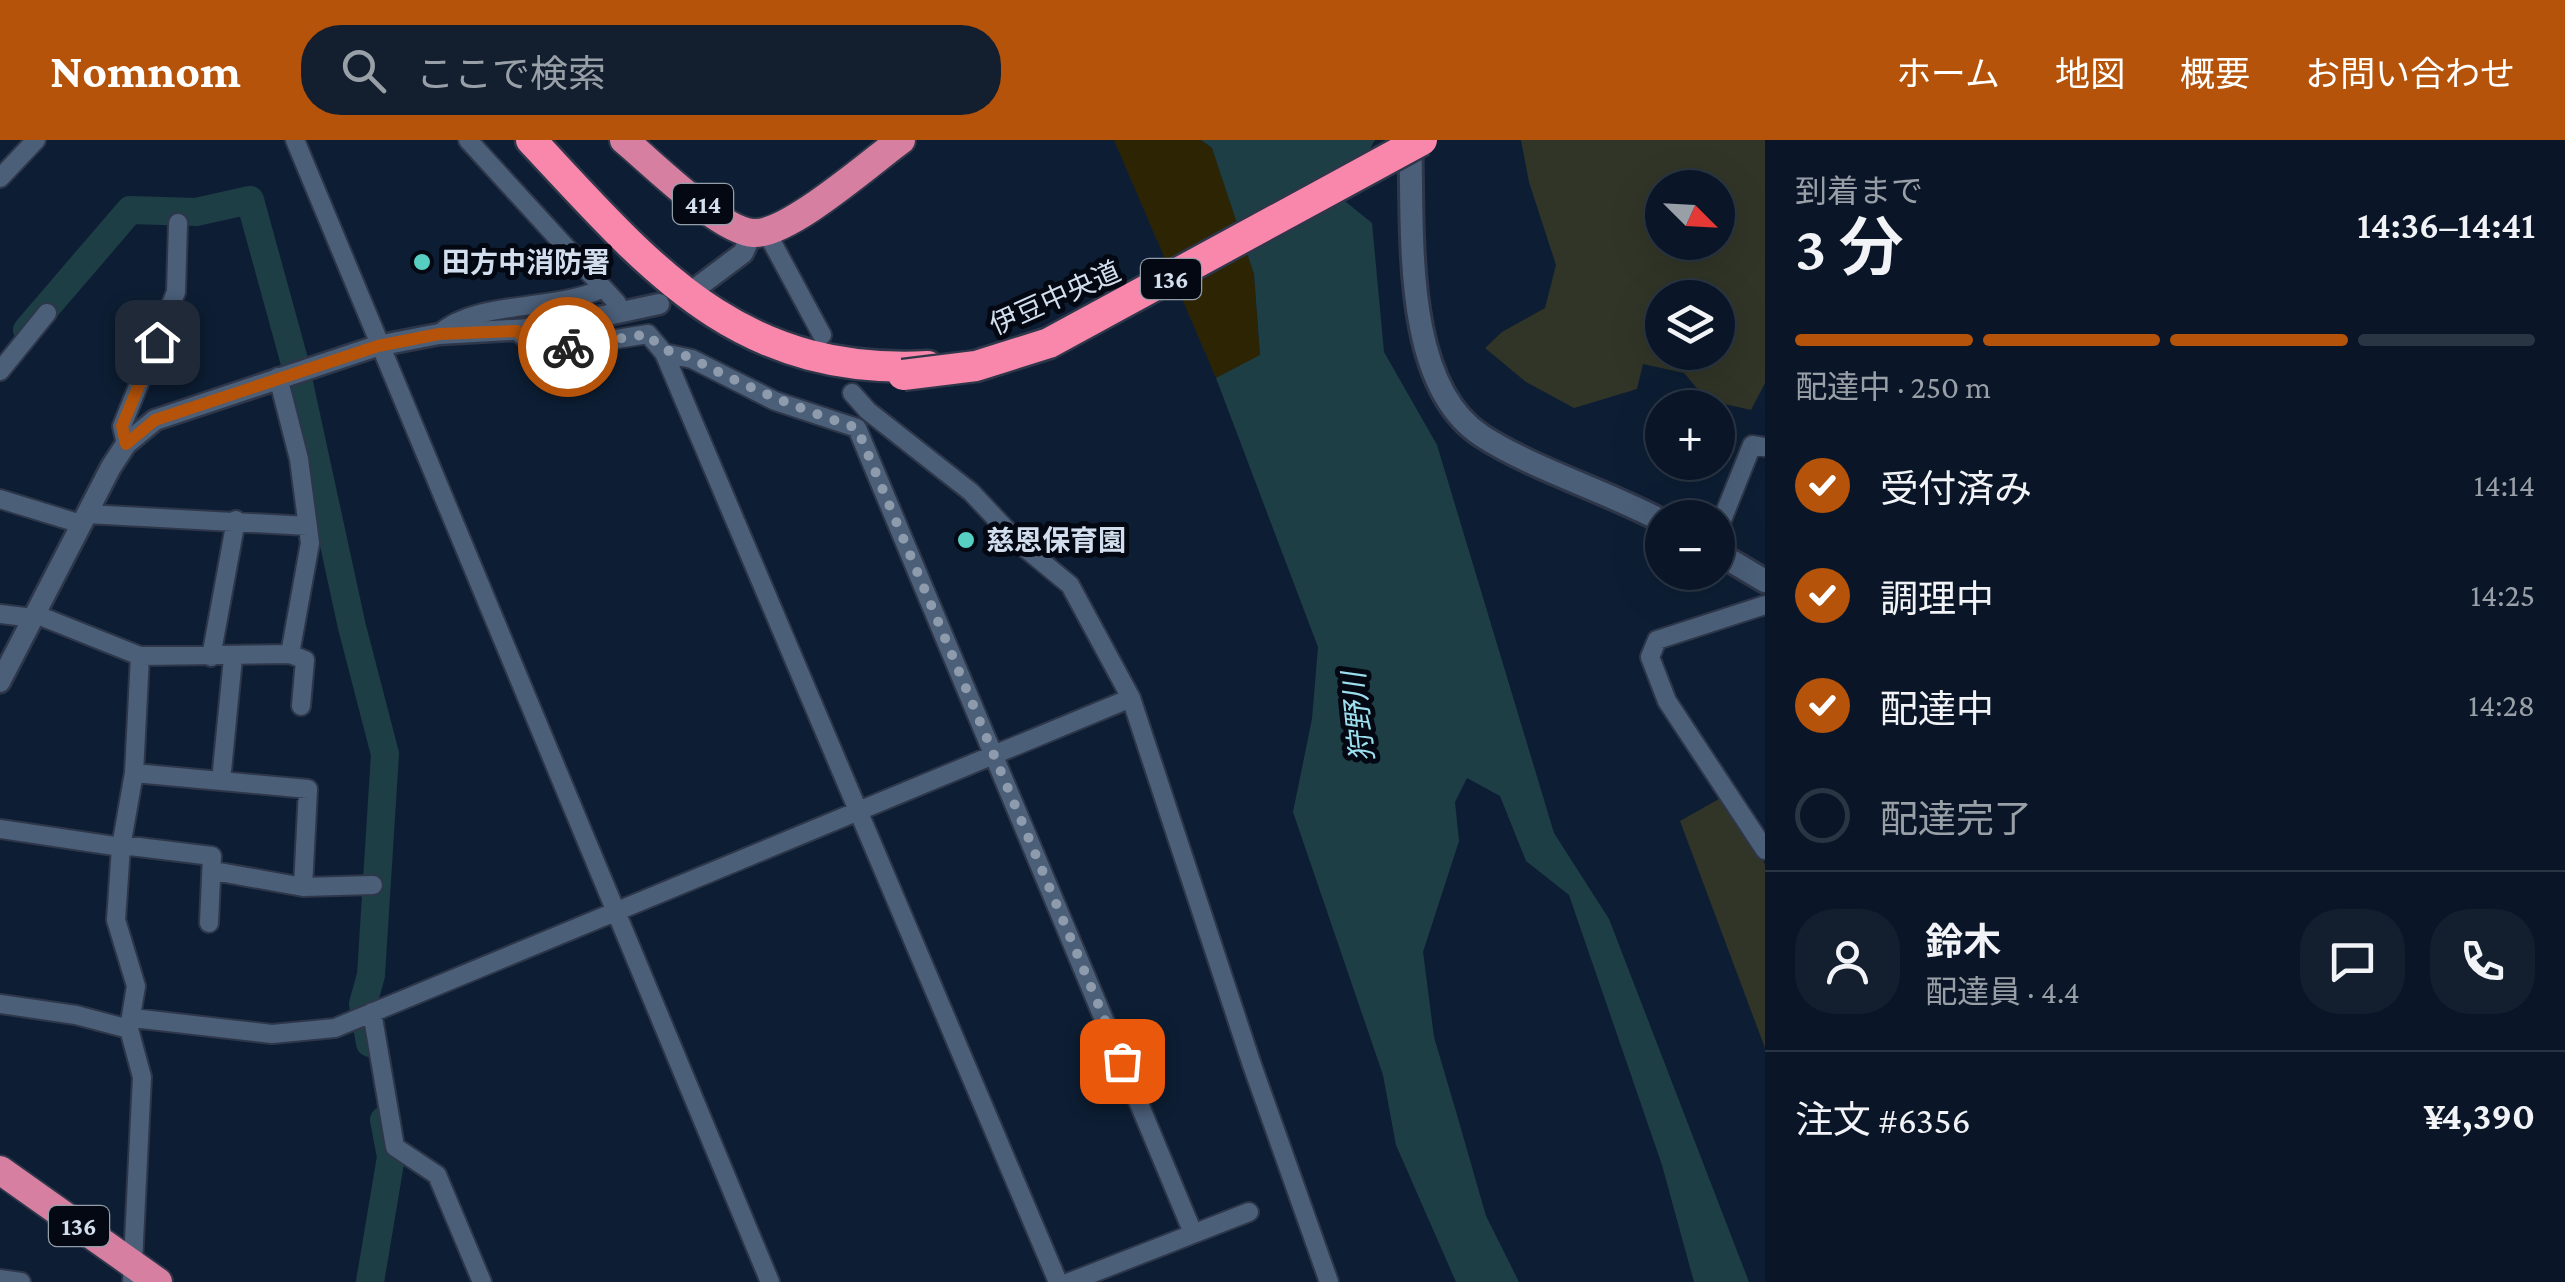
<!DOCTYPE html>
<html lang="ja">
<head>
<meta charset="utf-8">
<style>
	:root { --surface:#0a1627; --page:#131f2f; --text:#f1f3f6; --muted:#999fa7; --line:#2a3544; --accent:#b45309 }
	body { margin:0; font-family:"Crimson Pro","Noto Sans JP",serif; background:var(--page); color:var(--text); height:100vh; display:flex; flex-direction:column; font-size:38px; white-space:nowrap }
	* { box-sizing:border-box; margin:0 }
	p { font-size:32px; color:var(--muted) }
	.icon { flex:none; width:55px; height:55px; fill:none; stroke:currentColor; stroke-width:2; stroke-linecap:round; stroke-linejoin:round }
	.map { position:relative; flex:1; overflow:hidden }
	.sheet { display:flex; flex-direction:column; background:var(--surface); width:800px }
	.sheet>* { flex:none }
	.needle { width:65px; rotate:114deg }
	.buttons { position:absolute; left:1645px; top:30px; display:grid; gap:20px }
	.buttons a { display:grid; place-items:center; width:90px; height:90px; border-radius:50%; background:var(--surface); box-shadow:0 10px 40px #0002,0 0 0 2px var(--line); font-size:50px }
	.pin { position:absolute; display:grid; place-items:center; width:85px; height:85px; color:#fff; margin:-42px; border-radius:20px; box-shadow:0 5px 15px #0006 }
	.courier { position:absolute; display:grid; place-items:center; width:100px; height:100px; margin:-50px; border:8px solid #b45309; border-radius:50%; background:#fff; color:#222; box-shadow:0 2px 12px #0007 }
	.headline em { font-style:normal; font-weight:600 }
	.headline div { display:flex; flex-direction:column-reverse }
	.headline { display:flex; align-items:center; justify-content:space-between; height:170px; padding:0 30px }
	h1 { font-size:65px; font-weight:600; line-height:75px }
	.bar { display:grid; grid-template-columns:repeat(4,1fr); gap:15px 10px; align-content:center; height:120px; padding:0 30px }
	.bar i { height:12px; border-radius:8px; background:var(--line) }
	.bar .selected { background:var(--accent) }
	.bar p { grid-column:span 4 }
	.line { display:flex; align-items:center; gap:25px; padding:0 30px; border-top:2px solid var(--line) }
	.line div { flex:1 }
	.round { display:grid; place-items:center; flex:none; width:105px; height:105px; border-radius:40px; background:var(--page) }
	ol { padding:0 30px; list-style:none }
	li { display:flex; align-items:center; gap:30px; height:110px }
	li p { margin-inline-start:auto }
	li .icon { padding:10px; border-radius:50%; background:var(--accent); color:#fff; stroke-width:4 }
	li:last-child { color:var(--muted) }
	li i { width:55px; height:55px; border:5px solid var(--line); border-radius:50% }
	header { display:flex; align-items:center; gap:60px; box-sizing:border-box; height:140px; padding:0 50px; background:var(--accent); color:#fff }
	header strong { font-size:48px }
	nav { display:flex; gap:55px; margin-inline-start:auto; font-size:35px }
	.search { width:700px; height:90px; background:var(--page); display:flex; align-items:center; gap:25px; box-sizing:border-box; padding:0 35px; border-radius:40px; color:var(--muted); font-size:38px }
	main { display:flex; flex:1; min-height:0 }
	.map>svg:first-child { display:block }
	.green { fill:#313527; fill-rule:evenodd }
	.sand { fill:#2d2403 }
	.water { fill:#1e3e46 }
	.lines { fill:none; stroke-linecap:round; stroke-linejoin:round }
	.river { stroke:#1e3e46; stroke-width:28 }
	.minor-casing { stroke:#2e3649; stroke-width:22 }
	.tertiary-casing { stroke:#2e3649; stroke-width:25 }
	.secondary-casing { stroke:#2e3649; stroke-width:28 }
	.trunk-casing { stroke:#2e3649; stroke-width:32 }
	.motorway-casing { stroke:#2e3649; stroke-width:35 }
	.minor { stroke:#4b5f79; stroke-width:18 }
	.tertiary { stroke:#4b5f79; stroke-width:20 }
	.secondary { stroke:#4b5f79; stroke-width:22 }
	.trunk { stroke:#d67fa1; stroke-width:28 }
	.motorway { stroke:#f987ab; stroke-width:30 }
	.motorway-bridge-casing { stroke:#2e3649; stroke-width:35; stroke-linecap:butt }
	.motorway-bridge { stroke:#f987ab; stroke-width:30 }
	.done { stroke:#8d9bac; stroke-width:10; stroke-dasharray:0 18 }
	.route { stroke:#b45309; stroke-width:12 }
	.poi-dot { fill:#57cec2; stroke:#030812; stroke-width:4 }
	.labels { text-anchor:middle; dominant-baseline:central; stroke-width:10; stroke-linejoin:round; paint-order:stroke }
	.shield { fill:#030812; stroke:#949eab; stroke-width:2.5 }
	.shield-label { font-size:25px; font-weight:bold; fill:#d2deed }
	.poi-label { font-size:28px; font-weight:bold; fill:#d2deed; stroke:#030812; text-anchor:start }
	.street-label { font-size:28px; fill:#d2deed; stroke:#030812 }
	.water-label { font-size:30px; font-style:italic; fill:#9bdeee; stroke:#030812 }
</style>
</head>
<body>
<header>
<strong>Nomnom</strong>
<div class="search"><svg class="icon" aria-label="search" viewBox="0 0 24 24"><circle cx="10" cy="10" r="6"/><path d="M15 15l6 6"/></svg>ここで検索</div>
<nav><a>ホーム</a><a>地図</a><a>概要</a><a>お問い合わせ</a></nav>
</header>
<main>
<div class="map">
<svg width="1765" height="1142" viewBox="0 0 1765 1142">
	<rect width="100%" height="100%" fill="#0d1e34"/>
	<path class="green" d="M1521,0H1765V243L1751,270L1707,260L1684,233L1643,224L1637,249L1574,268L1526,242L1485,208L1502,192L1545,168L1556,125L1529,42ZM1662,48H1718V102H1662ZM1662,158H1718V212H1662Z
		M1726,655L1765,724V908L1680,681Z"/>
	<path class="sand" d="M1114,0H1201L1212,8L1254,134L1260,216L1216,238Z"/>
	<path class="water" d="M1201,0H1375L1341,58L1372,83L1384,212L1437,305L1554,693L1609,779L1749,1142H1694L1662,1025L1569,755L1526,721L1500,656L1467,638L1455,662L1459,701L1423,812L1434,897L1457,975L1486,1076L1519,1142H1456L1396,1005L1383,935L1293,672L1312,579L1318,507L1216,238L1260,215L1254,134L1212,8Z"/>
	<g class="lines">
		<path class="river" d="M27,190L130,70L196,72L250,60L294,220L352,487L385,614L371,835L363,864L370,903
			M370,1142L391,1017L384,980"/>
		<defs>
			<path id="minor" d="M295,0L770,1142
				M468,0L617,163
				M0,38L36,0
				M767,93L822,195
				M517,191L537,208L547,210L648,194L664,213L1058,1142
				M439,194C477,159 555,172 603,148
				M664,213L692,219L775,261L857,288L1193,1093
				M0,231L47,173
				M278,237L299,319L310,403L290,514L305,520L301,566
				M852,253L868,271L971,352L1019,403L1070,445L1131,558L1252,925L1329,1142
				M126,304L122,286L176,152L178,83
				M0,359L81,384
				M87,374L308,386
				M1718,390L1752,305L1765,307
				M1765,465L1657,500L1650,517L1667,561L1765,710
				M0,474L33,478
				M35,474L140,516L290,514
				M211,517L236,380
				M134,633L308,649L303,747
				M221,641L233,518
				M0,689L121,707L116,780L136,846L129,889L142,937L132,1142
				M122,705L212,716L209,783
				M121,707L134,633L140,516
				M214,731L303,747L373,745
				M0,864L76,875L129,889
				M372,872L395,1007L437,1035L482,1142
				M133,878L272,894L335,888L1131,558
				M0,1139L21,1142
				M1070,1142L1249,1072"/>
			<path id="tertiary" d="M699,146L743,113L752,93
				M0,542L111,327L126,304L155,280L377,206L439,194L548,188L659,164"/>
			<path id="secondary" d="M1410,0C1414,86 1400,243 1482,296C1533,329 1606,351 1662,381
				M1718,413L1765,441"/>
			<path id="trunk" d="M624,0C652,23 720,91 753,93C787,96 871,22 901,0
				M0,1030L158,1142"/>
			<path id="motorway" d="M531,0C650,127 736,236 928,226"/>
		</defs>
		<use href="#minor" class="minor-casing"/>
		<use href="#tertiary" class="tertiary-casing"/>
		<use href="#secondary" class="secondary-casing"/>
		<use href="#trunk" class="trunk-casing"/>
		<use href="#motorway" class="motorway-casing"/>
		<use href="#minor" class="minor"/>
		<use href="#tertiary" class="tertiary"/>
		<use href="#secondary" class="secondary"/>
		<use href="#trunk" class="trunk"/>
		<use href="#motorway" class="motorway"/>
		<defs>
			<path id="motorway-bridge" d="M903,235L976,226L1049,203L1422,0"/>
		</defs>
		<use href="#motorway-bridge" class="motorway-bridge-casing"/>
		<use href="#motorway-bridge" class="motorway-bridge"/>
	</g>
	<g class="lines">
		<path class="done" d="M568,207L648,194C667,217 670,208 693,219C748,248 797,268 857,288L1122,921"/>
		<path class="route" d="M157,202L122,286L126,304L155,280L378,206L439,194L517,191L536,208L568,207"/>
	</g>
	<g class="poi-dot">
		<circle cx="422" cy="122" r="10"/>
		<circle cx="966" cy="400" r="10"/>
	</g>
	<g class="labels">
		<g class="shield">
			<rect x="673" y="44" width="60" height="40" rx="8"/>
			<rect x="1141" y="119" width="60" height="40" rx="8"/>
			<rect x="49" y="1066" width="60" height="40" rx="8"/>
		</g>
		<g class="shield-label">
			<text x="703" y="64">414</text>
			<text x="1171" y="139">136</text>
			<text x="79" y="1086">136</text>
		</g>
		<g class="poi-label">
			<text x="442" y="122">田方中消防署</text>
			<text x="986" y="400">慈恩保育園</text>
		</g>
		<g class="street-label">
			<text transform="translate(1055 158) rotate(-24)">伊豆中央道</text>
		</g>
		<g class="water-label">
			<text transform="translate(1358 577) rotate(-96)">狩野川</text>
		</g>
	</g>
</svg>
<div class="buttons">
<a><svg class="needle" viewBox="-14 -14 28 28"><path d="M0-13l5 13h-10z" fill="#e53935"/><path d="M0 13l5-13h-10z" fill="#999fa7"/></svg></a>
<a><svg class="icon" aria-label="layers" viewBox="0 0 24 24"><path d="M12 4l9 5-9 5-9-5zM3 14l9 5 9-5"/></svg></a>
<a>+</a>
<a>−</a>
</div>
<div class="pin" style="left:1122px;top:921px;background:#ea580c"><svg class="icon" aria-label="bag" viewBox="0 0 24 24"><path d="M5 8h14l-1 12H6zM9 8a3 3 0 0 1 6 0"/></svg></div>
<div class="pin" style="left:157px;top:202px;background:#1f2937"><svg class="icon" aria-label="home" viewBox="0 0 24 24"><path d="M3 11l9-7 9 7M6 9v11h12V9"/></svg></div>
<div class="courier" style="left:568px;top:207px"><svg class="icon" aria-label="bike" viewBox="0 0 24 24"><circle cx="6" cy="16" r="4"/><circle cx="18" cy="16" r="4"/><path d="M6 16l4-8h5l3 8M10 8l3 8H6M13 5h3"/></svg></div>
</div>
<section class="sheet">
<div class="headline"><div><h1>3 分</h1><p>到着まで</p></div><em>14:36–14:41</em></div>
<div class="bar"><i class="selected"></i><i class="selected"></i><i class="selected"></i><i></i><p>配達中 · 250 m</p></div>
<ol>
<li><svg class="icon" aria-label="check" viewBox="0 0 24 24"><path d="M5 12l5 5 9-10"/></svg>受付済み<p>14:14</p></li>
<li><svg class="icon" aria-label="check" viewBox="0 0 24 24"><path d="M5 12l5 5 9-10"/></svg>調理中<p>14:25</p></li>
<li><svg class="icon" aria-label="check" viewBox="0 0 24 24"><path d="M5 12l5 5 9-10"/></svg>配達中<p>14:28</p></li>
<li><i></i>配達完了</li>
</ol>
<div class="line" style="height:180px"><a class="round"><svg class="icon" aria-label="person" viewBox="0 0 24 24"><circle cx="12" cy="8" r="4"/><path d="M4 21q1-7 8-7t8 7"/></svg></a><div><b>鈴木</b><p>配達員 · 4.4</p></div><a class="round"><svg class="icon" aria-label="chat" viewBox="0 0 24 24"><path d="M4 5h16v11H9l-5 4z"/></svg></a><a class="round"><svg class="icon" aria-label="phone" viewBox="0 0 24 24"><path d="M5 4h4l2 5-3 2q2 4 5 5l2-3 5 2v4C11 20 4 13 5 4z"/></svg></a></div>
<div class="line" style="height:130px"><div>注文 #6356</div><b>¥4,390</b></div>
</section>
</main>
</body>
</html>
